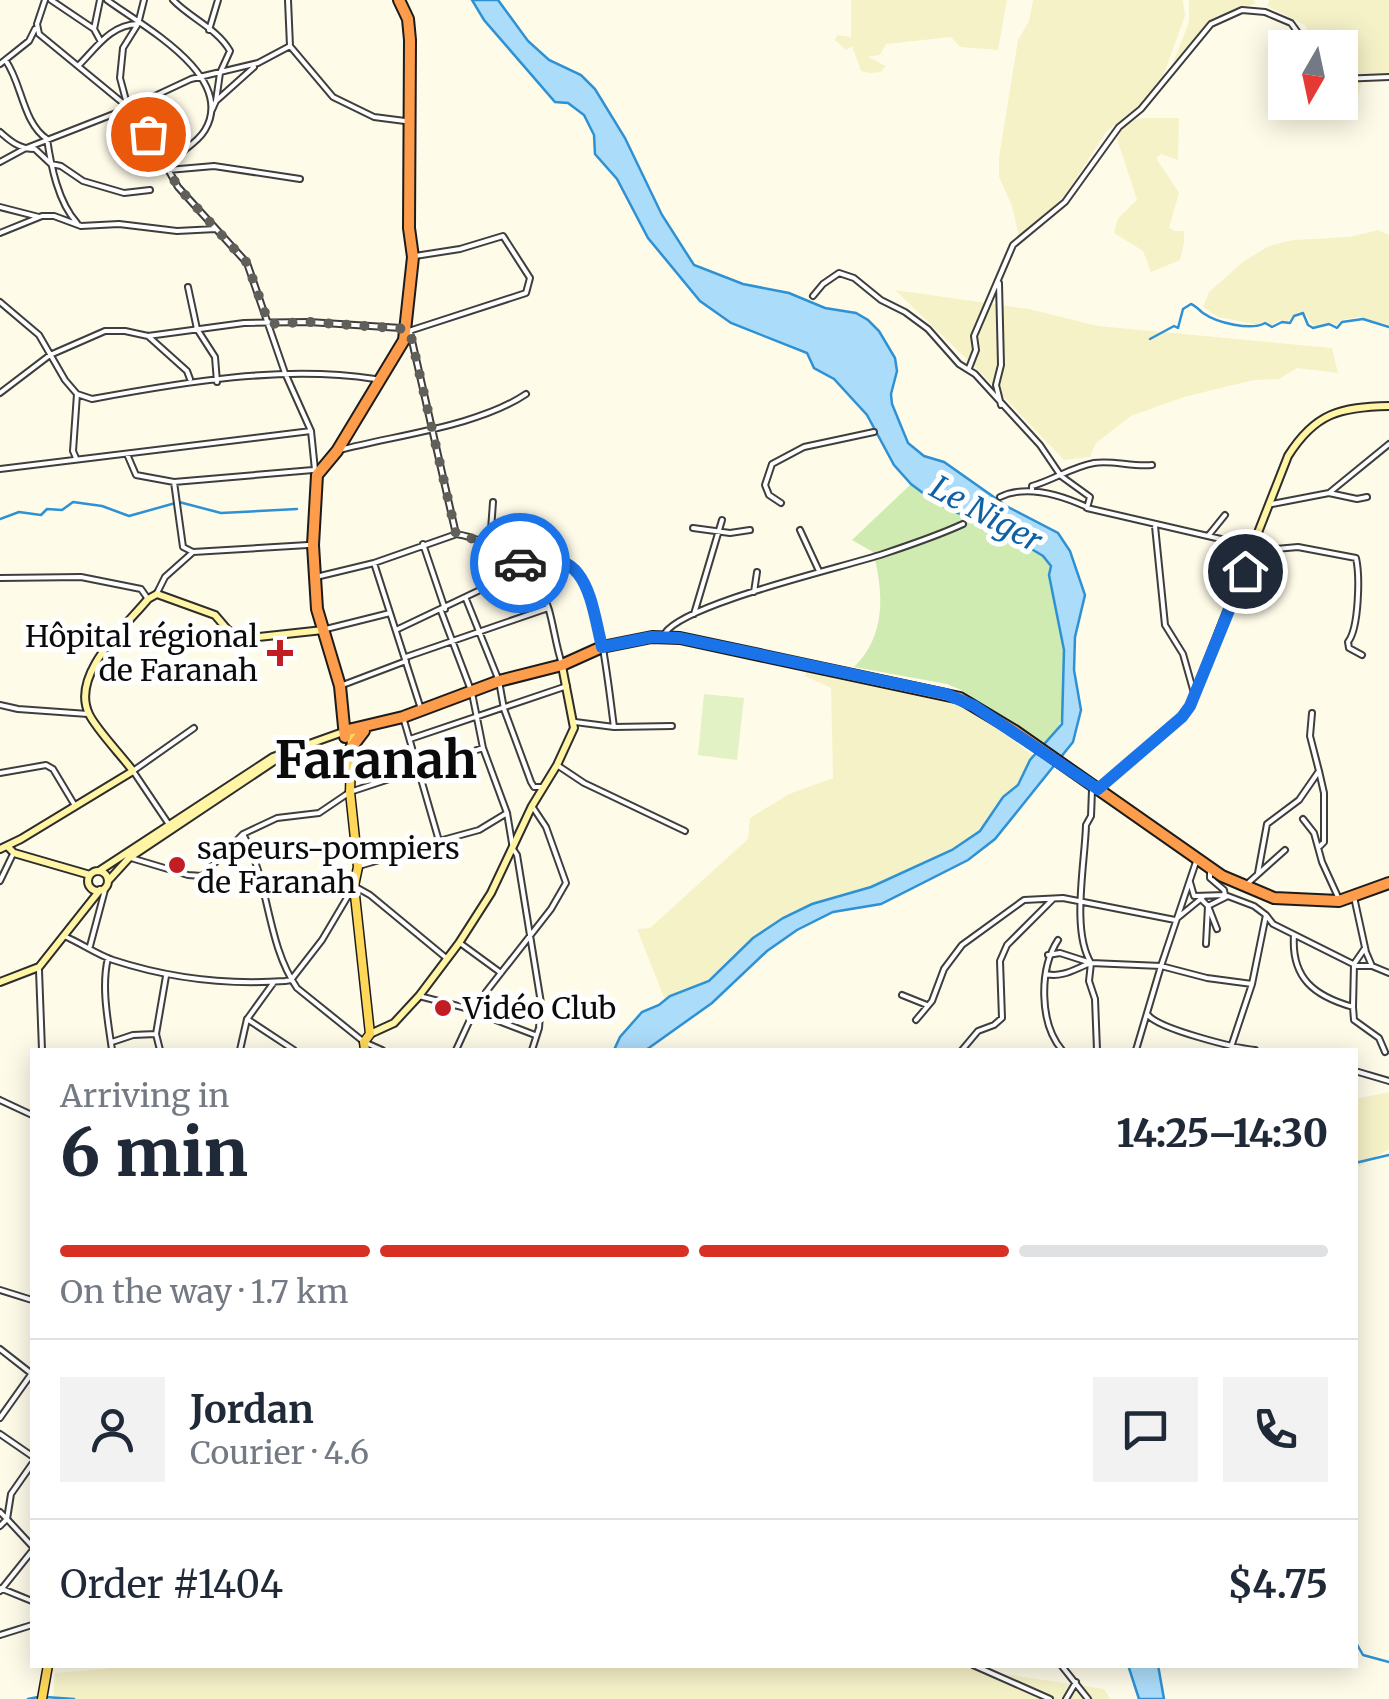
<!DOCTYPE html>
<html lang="en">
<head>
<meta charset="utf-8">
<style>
	:root { --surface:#fff; --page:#f2f2f3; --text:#1f2937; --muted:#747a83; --line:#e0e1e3; --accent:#d93025 }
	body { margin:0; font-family:Merriweather,serif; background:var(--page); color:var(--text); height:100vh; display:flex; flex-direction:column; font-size:38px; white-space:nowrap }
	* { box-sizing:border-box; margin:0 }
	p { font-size:32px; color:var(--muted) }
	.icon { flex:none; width:55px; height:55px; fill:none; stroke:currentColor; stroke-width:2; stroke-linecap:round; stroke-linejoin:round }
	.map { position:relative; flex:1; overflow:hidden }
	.details { position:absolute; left:30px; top:1048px; width:1328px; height:620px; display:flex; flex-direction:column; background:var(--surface); border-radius:0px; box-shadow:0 5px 25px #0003 }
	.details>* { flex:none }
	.needle { width:65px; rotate:189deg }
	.buttons { position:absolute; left:1268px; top:30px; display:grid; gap:20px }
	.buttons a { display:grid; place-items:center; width:90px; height:90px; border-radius:0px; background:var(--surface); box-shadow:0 5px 25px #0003; font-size:50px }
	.pin { position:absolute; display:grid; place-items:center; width:85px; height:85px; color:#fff; margin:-42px; border:5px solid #fff; border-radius:50%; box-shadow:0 2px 10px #0007 }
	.courier { position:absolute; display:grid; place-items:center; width:100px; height:100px; margin:-50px; border:8px solid #1a73e8; border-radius:50%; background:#fff; color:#222; box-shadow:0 2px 12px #0007 }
	.headline em { font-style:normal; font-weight:800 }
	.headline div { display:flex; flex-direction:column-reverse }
	.headline { display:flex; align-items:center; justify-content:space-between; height:170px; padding:0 30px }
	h1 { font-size:65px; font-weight:800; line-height:75px }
	.bar { display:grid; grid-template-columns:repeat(4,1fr); gap:15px 10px; align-content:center; height:120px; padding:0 30px }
	.bar i { height:12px; border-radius:8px; background:var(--line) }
	.bar .active { background:var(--accent) }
	.bar p { grid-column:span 4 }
	.line { display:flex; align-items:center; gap:25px; padding:0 30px; border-top:2px solid var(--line) }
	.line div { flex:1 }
	.round { display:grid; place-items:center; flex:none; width:105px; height:105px; border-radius:0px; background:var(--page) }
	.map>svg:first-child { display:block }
	.farmland { fill:#f6f2c8 }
	.green { fill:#cfebb1 }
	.pitch { fill:#e2f2c4 }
	.water { fill:#abdcf9; stroke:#2e91d4; stroke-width:2.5 }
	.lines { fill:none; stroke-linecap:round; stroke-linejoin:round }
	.stream { stroke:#2e91d4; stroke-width:2.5 }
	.street-casing { stroke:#3e3e3e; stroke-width:8 }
	.secondary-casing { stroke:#2d2d2d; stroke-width:10 }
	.primary-casing { stroke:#1c1c1c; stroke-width:11 }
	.highway-casing { stroke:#1c1c1c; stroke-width:14 }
	.street { stroke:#fff; stroke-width:4 }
	.secondary { stroke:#fff5a4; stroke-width:6 }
	.primary { stroke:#ffd859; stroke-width:8 }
	.highway { stroke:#fd9c4a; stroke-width:10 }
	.done { stroke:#605f59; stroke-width:10; stroke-dasharray:0 18 }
	.route { stroke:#1a73e8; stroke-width:12 }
	.poi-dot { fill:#c21d23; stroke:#fff; stroke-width:4 }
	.labels { text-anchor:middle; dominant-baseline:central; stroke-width:10; stroke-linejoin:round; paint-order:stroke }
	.poi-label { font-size:30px; fill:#0b0b0b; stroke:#fff; text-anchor:start }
	.water-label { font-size:32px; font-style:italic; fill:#0f61a3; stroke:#fff }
	.town-label { font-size:50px; font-weight:bold; fill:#0b0b0b; stroke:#fff }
</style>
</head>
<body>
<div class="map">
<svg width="1389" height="1699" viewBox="0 0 1389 1699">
	<rect width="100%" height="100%" fill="#fffbe9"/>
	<path class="farmland" d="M851,0H1007L998,50L960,47L951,37L886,44L880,55L868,57L886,66L881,72L869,73L861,71L852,46L846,50L835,40L837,35L851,37Z
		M1033,0H1183L1185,16L1163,76L1137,107L1106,132L1065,196L1019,237L1012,206L999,177V157L1018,40L1029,21Z
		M1189,0H1253L1256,3L1213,20L1175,64L1173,63L1189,22Z
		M1270,0H1389V74L1356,76L1340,73V48L1317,47L1305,25L1267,6Z
		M1362,79L1354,116L1318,103L1340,102V80Z
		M1144,118H1179L1178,160L1161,154L1156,158L1179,193L1169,228L1175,231H1184V243L1180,260L1151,272L1143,251L1114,233L1118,218L1137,200L1117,139L1120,130L1133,120Z
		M1378,230L1389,235V325L1359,317L1341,320L1336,326L1331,323L1314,327L1305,313L1298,312L1288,321L1280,320L1270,326L1264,321L1259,325L1218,317L1203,307L1209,292L1243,262L1269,246L1293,240L1350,237Z
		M895,290L1029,309L1098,326L1332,348L1338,373L1297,368L1279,379L1254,380L1184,397L1131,416L1096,443L1090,457L1064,460L982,374Z
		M806,671L953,701L971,710L1034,756L1018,785L1003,797L980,831L963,843L871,887L812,904L783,918L753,938L709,981L665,1000L637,929L650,928L748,839L750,818L789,794L833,778L831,688L805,676Z
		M1389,1092V1149L1355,1169V1099Z
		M117,1665H944L1104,1689L1110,1699H53L55,1673L106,1669Z"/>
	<path class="green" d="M911,484L935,502L994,528L1049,561L1064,650L1063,716L1055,735L1045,746L963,691L947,684L854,667C886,636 884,593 873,552L852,540Z"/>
	<path class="pitch" d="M704,694L744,698L737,760L698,755Z"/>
	<path class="water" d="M472,0H498L528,41L549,60L581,75L595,89L625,138L662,215L694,265L743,284L789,293L825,308L856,313L868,320L879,331L895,358L897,371L891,394L892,404L908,443L924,456L944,462L1008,507L1058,533L1070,551L1085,595L1075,637L1074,670L1081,710L1073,742L995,839L968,860L881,904L833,912L797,930L767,951L712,1003L646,1050H614L620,1037L642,1012L659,1005L670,996L709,981L753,938L783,918L812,904L871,887L952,850L980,831L1003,797L1018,785L1030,760L1062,724L1064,650L1049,575L1051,566L1043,556L1028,547L935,502L911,484L894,465L867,415L834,379L814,368L807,353L731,323L700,301L648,238L617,179L595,154L594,135L584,115L568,103L555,102L484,20Z
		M1128,1665H1158L1164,1699H1139Z"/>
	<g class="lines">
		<path class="stream" d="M1150,339L1174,326L1178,328L1183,309L1191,304C1196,306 1199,310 1203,313C1217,323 1251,331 1265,323L1272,327L1282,322L1290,323L1294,316L1303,313L1308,325L1313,328L1329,324L1337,328L1342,322L1363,319L1389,327
			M0,519L19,512L41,515L47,509L62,510L73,502L102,506L129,516L179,502L221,513L297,509
			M1355,1163L1389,1155
			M1355,1641L1363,1655L1389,1662
			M45,1697L74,1699
			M28,1699L38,1697"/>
		<defs>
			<path id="street" d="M45,0L37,24L39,34L129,108L148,134L178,187L247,263L285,373L311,431L315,470
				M51,0L94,29L100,40
				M107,0C142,26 237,76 205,130C195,147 175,152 167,168
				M173,0C190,18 218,29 230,51L220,73L216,101L212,110
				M94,29L100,0
				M209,30L218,0
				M290,46L333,97L374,117L405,121
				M6,61C22,84 23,123 47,139C51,166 58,202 77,223
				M0,64L29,41L35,29
				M79,65C97,47 110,25 138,24
				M1340,79L1389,77
				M216,101L254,67
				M127,104L120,78L123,48L138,24L144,0
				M0,132C11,142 20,149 35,149L51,164L61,166L83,181L124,193L150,190
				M0,162L24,149L129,108L191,79L258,63L290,46L288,0
				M168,170L214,166L300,179
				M0,207L39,217
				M0,233L42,216H54L81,226L119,224L177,231L216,229
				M999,283L1001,365L996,385L1001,405
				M188,287L197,329L215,357L217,382
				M813,296L823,284L839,273L854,278L881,300L905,312L928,329L959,364L975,374L1040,445L1061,476L1090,497L1087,508L1225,540L1255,551L1298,547L1356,558C1360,576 1359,628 1348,642L1349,648L1362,655
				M0,302L39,335L65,380L77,394L73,451L76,458
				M409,331L526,293L530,278L503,236L460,249L415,256
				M410,332L456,534C494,540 538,573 549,610C554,628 556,646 562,664
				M148,336L187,371L190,379
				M969,368L976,350L974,336L1013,245L1065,202L1119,127L1141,109L1211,24L1242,10L1265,12L1291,23L1309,48
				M0,393L50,355L105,331H125L148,336L244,323L309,322L401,328
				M77,394L92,399C184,382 282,365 375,379
				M340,450C396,435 479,426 526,394
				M127,454L136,475L174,482L313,470
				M0,469L311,431
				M174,482L183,547L193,552L308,545
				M1032,491V486C1053,480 1072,467 1094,463C1112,460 1132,467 1152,465
				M1329,493L1357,499L1367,497
				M1000,497C1027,484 1061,495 1087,507
				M781,503L769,495L765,485L772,464L804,447L874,432
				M1272,504L1329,493L1389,444
				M1155,526L1165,625L1183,654L1194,693
				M693,528L730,533L750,530
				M800,530L819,571
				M1208,536L1225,515
				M423,544L445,609
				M490,544L493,502
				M374,563L420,706
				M516,564C536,558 559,552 576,569C600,592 609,692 614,727
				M316,577L374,563L454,535
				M0,578L81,577L141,589L148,599
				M754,592L757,572
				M157,593L165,577L193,552
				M466,599L499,681L504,709L531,782L534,787H543
				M441,611L472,693L483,748L507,813L513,849L517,855L541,1003L539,1028L532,1050
				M694,614L722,520
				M326,629L390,613
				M398,629L520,571
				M665,633C686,603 841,568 883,554C910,545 937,536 963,524
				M406,657L548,608
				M340,686L406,661
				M0,705L18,709L88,714
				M575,722L614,727L672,726
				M410,739L567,686
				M557,765L584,783L685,831
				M1319,771L1324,793V842L1320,846
				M0,773L46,765L53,769L74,804
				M1092,790L1091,816L1086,825C1085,863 1071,931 1091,963L1089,981L1095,999L1097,1050
				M1303,819L1314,833L1322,862L1338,897
				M170,826L133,771L194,728
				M243,834C270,882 266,943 297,988L364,1042L382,1050
				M439,841L479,830L507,813
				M131,858L188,875L202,876L243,834L277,818L319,813L350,792L483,748
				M359,866L417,849L434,848L439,841L403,717
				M1210,872V878L1224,890L1225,895
				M1258,873L1267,824L1299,800L1319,771L1310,736L1312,713
				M0,881L13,854
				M1247,884L1285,850
				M1354,897L1366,952L1372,966L1389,973
				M1202,900L1208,906L1206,944
				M1266,915L1273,924L1357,966H1372
				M1217,929L1208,906L1226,897
				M1294,935C1291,978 1314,996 1353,1007L1354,1020L1379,1038L1385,1052
				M64,936C81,943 96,954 113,960C168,978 227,985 285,981L291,980L322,940L354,886L370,895L445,957
				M1058,940C1039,969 1039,1023 1062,1050
				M460,943L501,973
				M90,946L106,886
				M1048,955L1060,953L1091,963L1161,966L1197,859
				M108,958C101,987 108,1021 112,1050
				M39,970L42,1050
				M1046,974C1063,978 1076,968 1091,963
				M902,995L927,1005
				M419,996L462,1007L535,1035
				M1353,1007L1354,964L1365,948
				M478,1012L486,992L551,909L566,883L546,827L532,806
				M1148,1015C1159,1029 1235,1048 1255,1050
				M248,1018L274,982
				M916,1020L932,1001L944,969L962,945L1024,900L1063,898L1175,920L1203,897
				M112,1042L133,1035L156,1034
				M160,1050L156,1034L166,976
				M240,1050L247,1019L294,1050
				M456,1050L474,1011
				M962,1050L978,1031L994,1025L1002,1018L1000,961L1007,945L1053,899
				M1136,1050L1161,966L1207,978L1252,984L1266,915L1254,906L1225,895L1194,896L1190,882
				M1230,1050L1252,984
				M1355,1071L1389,1081
				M0,1100L32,1115
				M0,1290L32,1300
				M0,1349L32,1374
				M0,1418L32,1373
				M0,1434L32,1456
				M32,1464L11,1494L7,1519L32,1546
				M0,1512L7,1519L0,1526
				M0,1588L32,1601
				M0,1591L32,1551
				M0,1635L32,1625
				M973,1665L1050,1699
				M1061,1665L1088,1699
				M1066,1699L1076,1682"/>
			<path id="secondary" d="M1098,789L1182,717L1190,706L1288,456C1315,413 1340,407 1389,406
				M8,847L14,853L90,875
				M0,849L21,839L133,771C122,756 96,729 89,714C70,674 125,627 148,599L157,594L215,615L227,629L241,639L323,630
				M99,871L273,757L343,732
				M88 881a10 10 0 1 1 20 0a10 10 0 1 1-20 0Z
				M108,881L129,858L292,749
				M0,982L39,967L100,890
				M370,1034L394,1023L419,996L459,943L491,893L532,806L557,765L574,728L562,666"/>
			<path id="primary" d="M352,735L350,792L358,867L354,886L370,1034L364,1042L365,1050
				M42,1699L48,1665"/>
			<path id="highway" d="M344,731L403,717L499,681L562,665L602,647L652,637L680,638L960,698L1015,731L1222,876L1274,898L1339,901L1389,883
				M345,737L340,686L317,609L313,545L317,475L337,451L404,340L413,257L409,228L410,40L408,19L399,0
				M351,748L364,731"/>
		</defs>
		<use href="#street" class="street-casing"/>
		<use href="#secondary" class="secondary-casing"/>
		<use href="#primary" class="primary-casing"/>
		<use href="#highway" class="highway-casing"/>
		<use href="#street" class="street"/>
		<use href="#secondary" class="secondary"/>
		<use href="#primary" class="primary"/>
		<use href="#highway" class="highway"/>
	</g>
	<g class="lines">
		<path class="done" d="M148,134L178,187L247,263L269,324L309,322L406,329L410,332L456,534L490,544L516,564L520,563"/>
		<path class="route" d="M520,563C587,543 590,597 602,647L652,637L680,638L946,694L974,706L1098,789L1182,717L1190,706L1245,571"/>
	</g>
	<g class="poi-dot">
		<path d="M275 638h10v10h10v10h-10v10h-10v-10h-10v-10h10z"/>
		<circle cx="177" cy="865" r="10"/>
		<circle cx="443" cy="1008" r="10"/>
	</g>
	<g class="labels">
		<g class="poi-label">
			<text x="258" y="636" text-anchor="end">Hôpital régional<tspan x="258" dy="34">de Faranah</tspan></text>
			<text x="197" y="848">sapeurs-pompiers<tspan x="197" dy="34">de Faranah</tspan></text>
			<text x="463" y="1008">Vidéo Club</text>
		</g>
		<g class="water-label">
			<text transform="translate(986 514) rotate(29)">Le Niger</text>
		</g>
		<g class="town-label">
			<text x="376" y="760">Faranah</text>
		</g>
	</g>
</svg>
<div class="buttons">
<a><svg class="needle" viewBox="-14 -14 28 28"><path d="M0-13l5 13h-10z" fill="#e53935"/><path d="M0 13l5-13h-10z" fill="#747a83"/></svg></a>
</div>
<div class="pin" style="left:148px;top:134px;background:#ea580c"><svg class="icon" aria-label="bag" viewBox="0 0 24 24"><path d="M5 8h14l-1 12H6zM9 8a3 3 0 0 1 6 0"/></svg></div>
<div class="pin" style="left:1245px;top:571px;background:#1f2937"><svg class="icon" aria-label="home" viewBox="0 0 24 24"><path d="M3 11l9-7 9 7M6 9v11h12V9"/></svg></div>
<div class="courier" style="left:520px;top:563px"><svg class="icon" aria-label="car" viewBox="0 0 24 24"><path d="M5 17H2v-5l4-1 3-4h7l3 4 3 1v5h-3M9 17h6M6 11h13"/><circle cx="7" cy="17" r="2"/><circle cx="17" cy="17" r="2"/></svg></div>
<section class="details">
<div class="headline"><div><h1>6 min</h1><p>Arriving in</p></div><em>14:25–14:30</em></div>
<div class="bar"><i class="active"></i><i class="active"></i><i class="active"></i><i></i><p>On the way · 1.7 km</p></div>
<div class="line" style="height:180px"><a class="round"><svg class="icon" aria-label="person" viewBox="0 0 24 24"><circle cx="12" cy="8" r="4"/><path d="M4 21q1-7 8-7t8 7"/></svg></a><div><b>Jordan</b><p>Courier · 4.6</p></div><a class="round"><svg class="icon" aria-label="chat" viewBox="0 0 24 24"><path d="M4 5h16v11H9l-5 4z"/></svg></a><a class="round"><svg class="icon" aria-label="phone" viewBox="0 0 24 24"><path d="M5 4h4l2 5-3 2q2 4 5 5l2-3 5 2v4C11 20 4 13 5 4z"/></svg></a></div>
<div class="line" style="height:130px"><div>Order #1404</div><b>$4.75</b></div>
</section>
</div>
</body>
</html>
